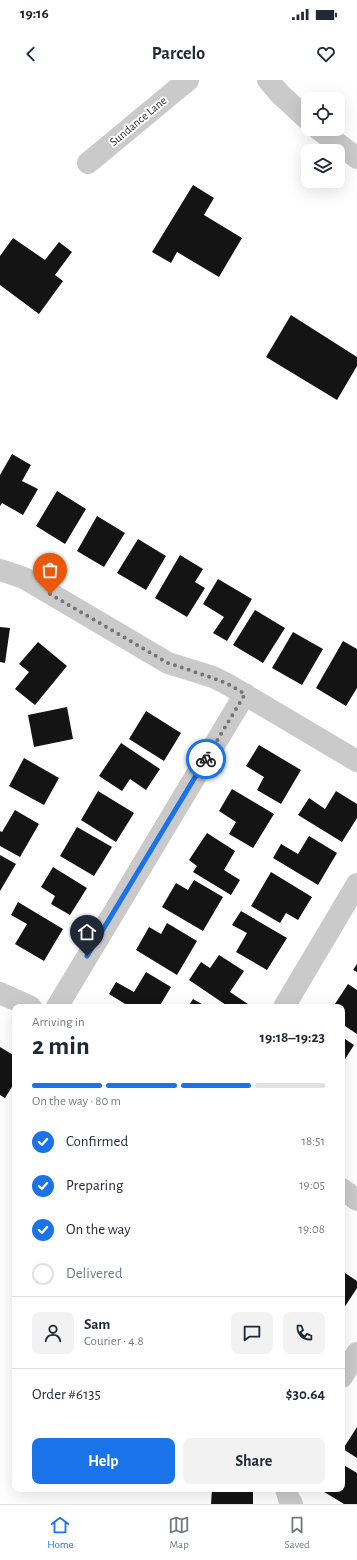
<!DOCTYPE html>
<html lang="en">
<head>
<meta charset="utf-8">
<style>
	:root { --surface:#fff; --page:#f2f2f3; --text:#1f2937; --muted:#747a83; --line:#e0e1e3; --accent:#1a73e8 }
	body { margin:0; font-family:"Alegreya Sans",sans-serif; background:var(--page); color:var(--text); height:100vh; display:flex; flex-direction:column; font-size:15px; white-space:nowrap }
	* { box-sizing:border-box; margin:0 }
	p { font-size:13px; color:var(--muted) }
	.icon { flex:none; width:22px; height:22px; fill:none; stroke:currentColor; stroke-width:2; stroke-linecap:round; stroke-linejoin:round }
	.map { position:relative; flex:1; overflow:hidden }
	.panel { position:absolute; left:12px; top:924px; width:333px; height:488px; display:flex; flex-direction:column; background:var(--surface); border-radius:8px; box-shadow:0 4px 16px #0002 }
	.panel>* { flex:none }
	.tools { position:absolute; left:301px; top:12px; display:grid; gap:8px }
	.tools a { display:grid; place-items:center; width:44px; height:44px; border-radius:8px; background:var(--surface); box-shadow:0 4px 16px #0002; font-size:20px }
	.pin { position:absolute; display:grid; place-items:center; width:34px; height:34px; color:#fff; margin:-41px -17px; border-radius:50% 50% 50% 0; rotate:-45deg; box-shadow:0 0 4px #0007 }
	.pin .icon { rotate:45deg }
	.courier { position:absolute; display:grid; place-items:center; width:40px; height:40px; margin:-20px; border:3px solid #1a73e8; border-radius:50%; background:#fff; color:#222; box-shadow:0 1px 5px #0007 }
	.head em { font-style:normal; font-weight:600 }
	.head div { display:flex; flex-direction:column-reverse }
	.head { display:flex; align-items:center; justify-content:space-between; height:68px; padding:0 20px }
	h1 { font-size:26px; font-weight:600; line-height:30px }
	.bar { display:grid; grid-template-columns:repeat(4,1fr); gap:6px 4px; align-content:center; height:48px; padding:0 20px }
	.bar i { height:5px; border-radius:3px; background:var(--line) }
	.bar .selected { background:var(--accent) }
	.bar p { grid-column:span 4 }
	.line { display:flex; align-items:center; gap:10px; padding:0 20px; border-top:1px solid var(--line) }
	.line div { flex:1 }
	.round { display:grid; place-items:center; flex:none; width:42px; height:42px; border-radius:8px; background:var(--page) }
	ol { padding:0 20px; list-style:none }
	li { display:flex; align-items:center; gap:12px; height:44px }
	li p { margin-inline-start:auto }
	li .icon { padding:4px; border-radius:50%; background:var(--accent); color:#fff; stroke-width:4 }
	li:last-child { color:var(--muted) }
	li i { width:22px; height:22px; border:2px solid var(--line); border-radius:50% }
	.button { display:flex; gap:8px; margin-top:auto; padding:8px 20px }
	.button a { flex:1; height:46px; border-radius:8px; background:var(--accent); color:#fff; font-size:16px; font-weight:600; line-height:46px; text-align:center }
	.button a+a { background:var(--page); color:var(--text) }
	.status { display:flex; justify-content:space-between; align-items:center; height:28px; padding:0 20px; background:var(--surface); direction:ltr }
	.status svg { height:11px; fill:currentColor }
	header { display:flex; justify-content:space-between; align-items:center; height:52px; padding:0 20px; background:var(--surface); font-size:18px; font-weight:600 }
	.tab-bar { display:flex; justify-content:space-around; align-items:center; height:56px; border-top:1px solid var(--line); background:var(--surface); font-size:11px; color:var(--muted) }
	.tab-bar a { display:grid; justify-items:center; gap:2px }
	.tab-bar .selected { color:var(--accent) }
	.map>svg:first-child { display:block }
	.building { fill:#141414 }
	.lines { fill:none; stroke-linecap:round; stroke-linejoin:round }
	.street { stroke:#cacaca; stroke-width:22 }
	.done { stroke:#767676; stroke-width:4; stroke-dasharray:0 7.2 }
	.route { stroke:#1a73e8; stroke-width:5 }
	.labels { text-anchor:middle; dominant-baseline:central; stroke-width:4; stroke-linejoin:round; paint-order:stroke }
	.street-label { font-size:12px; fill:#2d2d2d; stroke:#fff }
</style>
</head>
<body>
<div class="status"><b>19:16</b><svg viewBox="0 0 49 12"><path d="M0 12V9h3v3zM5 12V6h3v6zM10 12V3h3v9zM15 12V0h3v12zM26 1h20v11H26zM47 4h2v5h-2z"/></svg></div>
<header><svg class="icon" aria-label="back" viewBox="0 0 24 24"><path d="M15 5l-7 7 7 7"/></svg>Parcelo<svg class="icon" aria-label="heart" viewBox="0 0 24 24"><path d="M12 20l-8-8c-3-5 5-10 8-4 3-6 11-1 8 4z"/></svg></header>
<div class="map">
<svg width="357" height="1424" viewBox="0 0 357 1424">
	<rect width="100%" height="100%" fill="#fff"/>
	<path class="building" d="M193,105L214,118L204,135L242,158L219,197L177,172L171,183L152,172Z
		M13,158L45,180L59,162L72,172L55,195L63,201L39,234L0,205V176Z
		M291,235L357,277V286L337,320L266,277Z
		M12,374L31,385L22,401L38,409L23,435L2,423L0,426V395Z
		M57,411L86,429L65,464L36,446Z
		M97,436L125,453L104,487L77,471Z
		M138,459L166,476L146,510L117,493Z
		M180,475L203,489L195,502L205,508L187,537L155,518Z
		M218,499L252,519L227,561L213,553L224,537L203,524Z
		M255,530L285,548L263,583L233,565Z
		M0,547L10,548L5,583L0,582Z
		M293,552L323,569L302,605L272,588Z
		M343,561L357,569V608L346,626L316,608Z
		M38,562L67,586L35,625L15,609L29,592L19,584Z
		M67,627L73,659L34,667L28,635Z
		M146,631L181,653L164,681L129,659Z
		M121,663L160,689L146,710L130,699L122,711L99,696Z
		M259,665L301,690L281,724L257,710L264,697L246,686Z
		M24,678L59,698L44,725L9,706Z
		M232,709L274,734L253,768L229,754L236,742L219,731Z
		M98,711L134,733L116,762L81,740Z
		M336,711L357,724V738L342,762L298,735L309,718L325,729Z
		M15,730L39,744L20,777L0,766V751L2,752Z
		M77,747L112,767L94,796L60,776Z
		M207,753L235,771L224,790L240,800L231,815L193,792L197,786L189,780Z
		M309,756L337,773L318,805L273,778L281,764L298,774Z
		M0,775L16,784L0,811Z
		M53,787L87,808L70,835L51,824L55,816L41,807Z
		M271,792L312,817L298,840L286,833L280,843L251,826Z
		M194,800L223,817L203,851L162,827L176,803L188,810Z
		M18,822L63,849L44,881L15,864L27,844L11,835Z
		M241,831L287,858L267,890L236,872L247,853L232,845Z
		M167,843L197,861L177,895L136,870L149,847L161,854Z
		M219,875L244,891L230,912L248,924L246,927H229L189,900L201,882L210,888Z
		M357,884V892L353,890Z
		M146,892L171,907L159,927H130L109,914L116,902L134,912Z
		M348,904L357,910V954L342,944V927H333Z
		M193,919L207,927H188Z
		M342,957L354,965L342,984Z
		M0,967L15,976V1002L5,1018L0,1015Z
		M342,1191L357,1201V1208L342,1231Z
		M357,1347V1378L343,1369Z
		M342,1384L357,1393V1424H344L321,1410L342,1409Z
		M212,1409H253V1424H211Z"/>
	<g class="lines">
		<path class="street" d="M268,0L279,13L308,40
			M318,49L357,78
			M88,83L188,0
			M0,490L24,498L168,583L213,597L227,604L357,681
			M0,913L31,927
			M57,927L245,614
			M284,927L357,804
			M342,1109L357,1120
			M342,1297L357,1273
			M286,1409L289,1419L292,1424"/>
	</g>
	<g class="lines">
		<path class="done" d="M50,514L168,583L213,598L228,604L245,614L206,679"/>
		<path class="route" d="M87,876L206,679"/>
	</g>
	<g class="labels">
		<g class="street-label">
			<text transform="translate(138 41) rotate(-40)">Sundance Lane</text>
		</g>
	</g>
</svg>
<div class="tools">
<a><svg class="icon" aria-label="locate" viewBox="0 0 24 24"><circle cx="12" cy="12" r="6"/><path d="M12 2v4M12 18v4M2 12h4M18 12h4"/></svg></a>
<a><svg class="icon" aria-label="layers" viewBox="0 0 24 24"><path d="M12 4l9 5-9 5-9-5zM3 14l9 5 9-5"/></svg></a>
</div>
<div class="pin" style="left:50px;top:514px;background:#ea580c"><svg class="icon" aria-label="bag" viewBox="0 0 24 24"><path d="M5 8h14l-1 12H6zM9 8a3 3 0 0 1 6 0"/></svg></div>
<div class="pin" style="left:87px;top:876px;background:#1f2937"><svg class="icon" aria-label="home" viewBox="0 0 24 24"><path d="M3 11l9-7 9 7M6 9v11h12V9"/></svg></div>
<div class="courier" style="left:206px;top:679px"><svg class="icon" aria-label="bike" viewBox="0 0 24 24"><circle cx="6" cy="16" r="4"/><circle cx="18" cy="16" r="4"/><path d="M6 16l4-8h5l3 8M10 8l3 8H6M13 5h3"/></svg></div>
<section class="panel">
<div class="head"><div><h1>2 min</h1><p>Arriving in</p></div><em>19:18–19:23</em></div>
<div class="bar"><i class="selected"></i><i class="selected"></i><i class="selected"></i><i></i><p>On the way · 80 m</p></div>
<ol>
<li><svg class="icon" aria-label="check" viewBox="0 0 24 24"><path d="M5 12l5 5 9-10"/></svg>Confirmed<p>18:51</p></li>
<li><svg class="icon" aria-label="check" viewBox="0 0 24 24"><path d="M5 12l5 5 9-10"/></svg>Preparing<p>19:05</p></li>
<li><svg class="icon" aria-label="check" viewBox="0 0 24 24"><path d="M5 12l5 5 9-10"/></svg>On the way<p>19:08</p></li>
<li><i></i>Delivered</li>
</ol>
<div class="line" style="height:72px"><a class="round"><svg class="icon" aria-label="person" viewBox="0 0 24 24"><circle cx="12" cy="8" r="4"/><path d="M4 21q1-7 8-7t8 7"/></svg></a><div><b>Sam</b><p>Courier · 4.8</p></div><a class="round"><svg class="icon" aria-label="chat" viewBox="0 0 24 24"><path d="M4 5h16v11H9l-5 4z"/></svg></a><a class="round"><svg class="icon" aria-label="phone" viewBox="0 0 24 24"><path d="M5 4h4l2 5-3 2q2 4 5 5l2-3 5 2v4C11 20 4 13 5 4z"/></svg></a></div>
<div class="line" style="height:52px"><div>Order #6135</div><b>$30.64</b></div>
<div class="button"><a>Help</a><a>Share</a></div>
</section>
</div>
<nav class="tab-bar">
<a class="selected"><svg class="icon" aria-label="home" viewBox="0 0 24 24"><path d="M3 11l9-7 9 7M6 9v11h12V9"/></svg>Home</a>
<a><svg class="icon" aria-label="map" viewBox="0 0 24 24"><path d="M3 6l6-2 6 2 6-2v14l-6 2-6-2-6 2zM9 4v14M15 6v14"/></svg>Map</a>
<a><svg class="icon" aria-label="saved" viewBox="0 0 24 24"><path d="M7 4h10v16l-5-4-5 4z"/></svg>Saved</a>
</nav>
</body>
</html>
